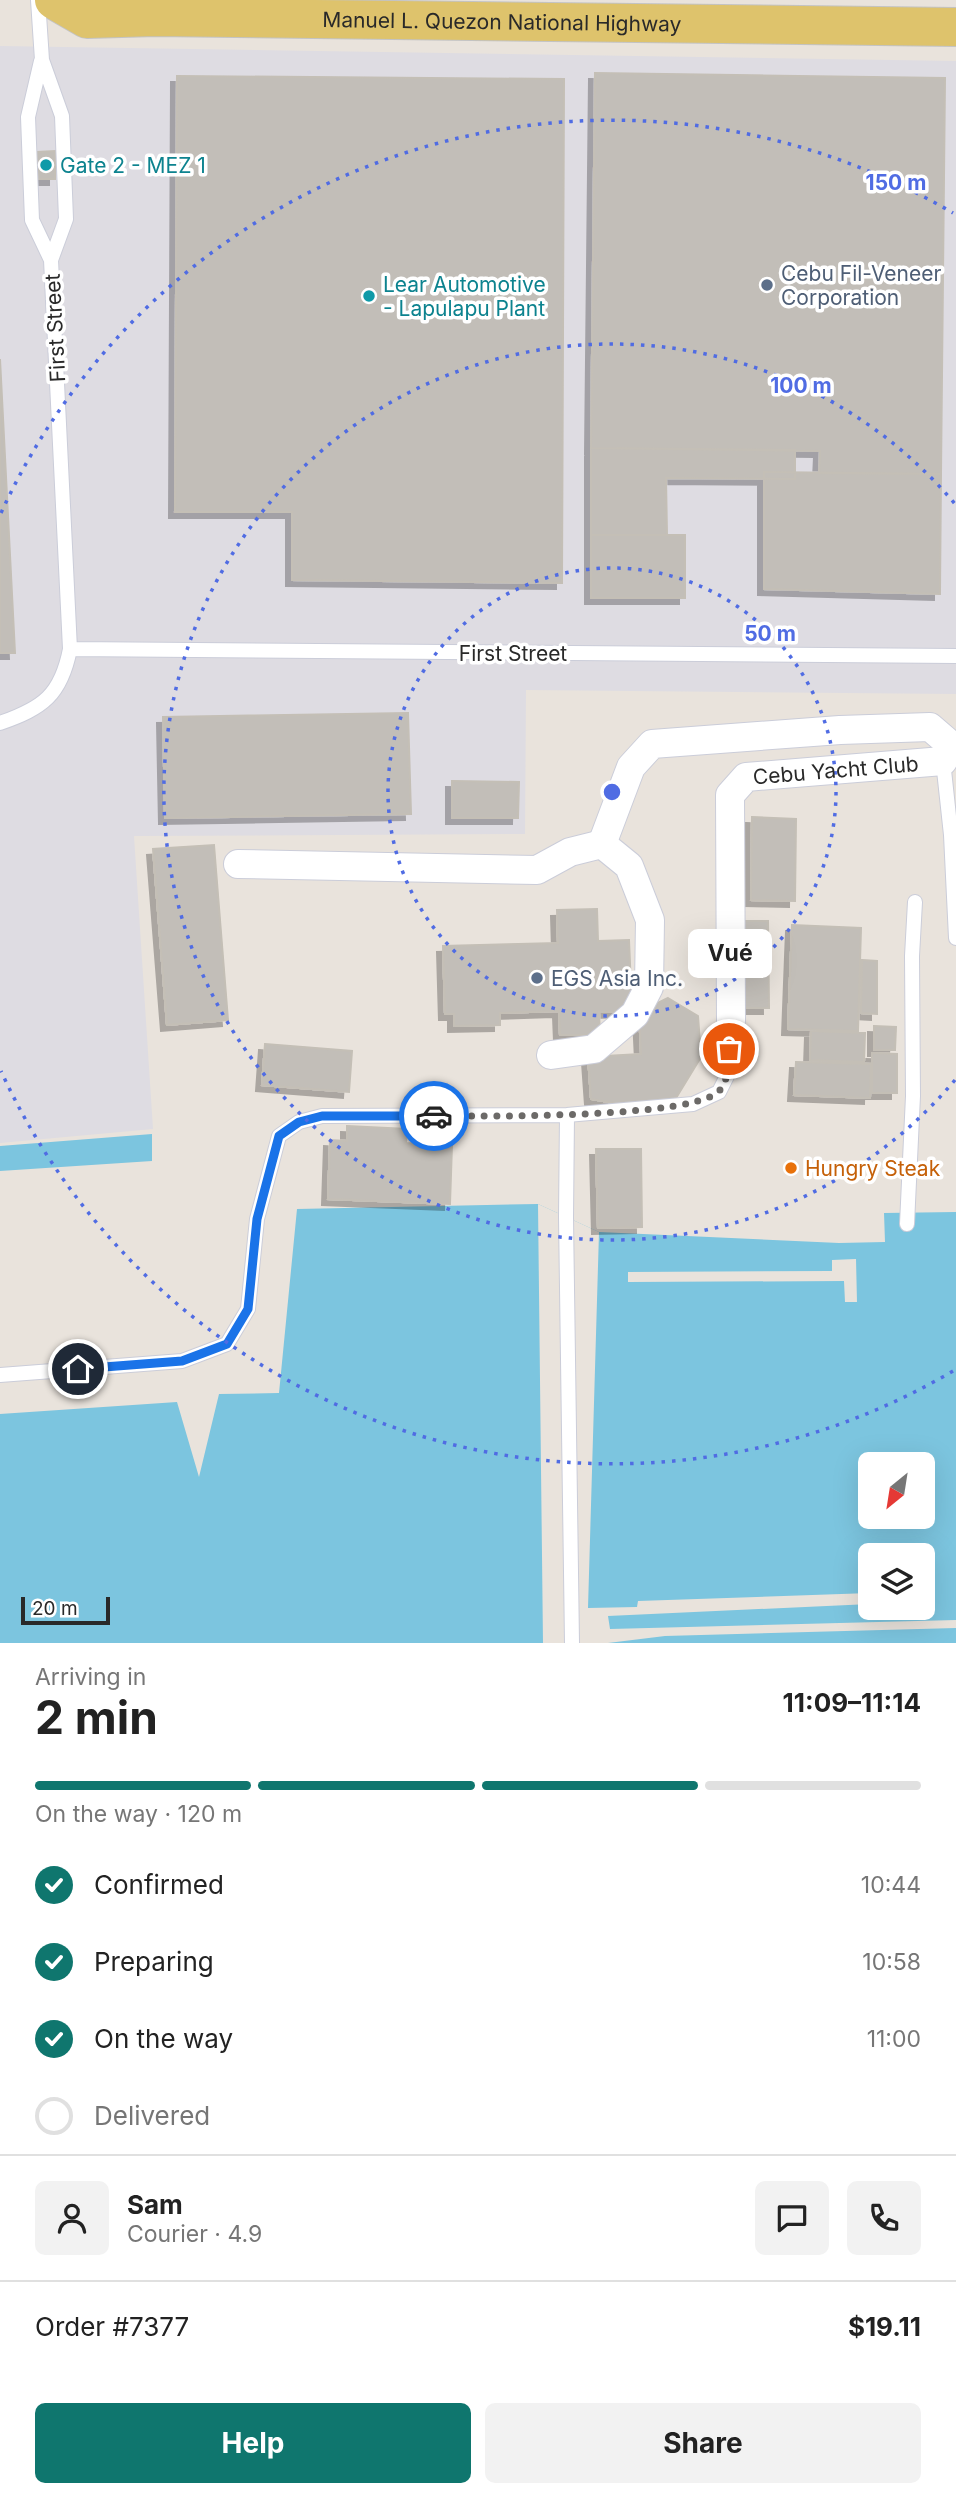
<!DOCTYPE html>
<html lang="en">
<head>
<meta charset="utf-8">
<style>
	:root { --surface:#fff; --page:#f2f2f2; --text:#222; --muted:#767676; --line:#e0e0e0; --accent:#0f766e }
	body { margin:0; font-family:Inter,sans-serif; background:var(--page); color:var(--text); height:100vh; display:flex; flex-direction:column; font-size:26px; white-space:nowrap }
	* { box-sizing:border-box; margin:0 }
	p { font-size:23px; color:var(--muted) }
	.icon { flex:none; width:38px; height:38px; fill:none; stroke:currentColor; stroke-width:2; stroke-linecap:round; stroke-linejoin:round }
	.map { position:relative; height:1643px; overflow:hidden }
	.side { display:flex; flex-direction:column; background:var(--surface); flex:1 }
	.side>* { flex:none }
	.needle { width:46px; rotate:210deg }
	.fabs { position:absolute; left:858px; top:1452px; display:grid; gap:14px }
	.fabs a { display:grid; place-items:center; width:77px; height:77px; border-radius:10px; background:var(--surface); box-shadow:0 7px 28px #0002; font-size:35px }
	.scale { position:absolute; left:21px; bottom:18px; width:89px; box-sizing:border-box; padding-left:7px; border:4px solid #292929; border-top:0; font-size:19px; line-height:24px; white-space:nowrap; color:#292929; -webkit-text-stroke:5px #fff; paint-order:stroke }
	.pin { position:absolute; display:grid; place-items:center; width:60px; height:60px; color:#fff; margin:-30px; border:4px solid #fff; border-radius:50%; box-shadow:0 2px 7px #0007 }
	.courier { position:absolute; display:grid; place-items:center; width:70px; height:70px; margin:-35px; border:5px solid #1a73e8; border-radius:50%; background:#fff; color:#222; box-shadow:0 2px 9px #0007 }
	.bubble { position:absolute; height:49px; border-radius:10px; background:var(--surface); box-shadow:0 7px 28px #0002; font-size:23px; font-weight:700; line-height:49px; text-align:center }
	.overview em { font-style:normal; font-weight:700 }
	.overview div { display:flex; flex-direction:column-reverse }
	.overview { display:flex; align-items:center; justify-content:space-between; height:119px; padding:0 35px }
	h1 { font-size:46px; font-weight:700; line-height:52px }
	.bar { display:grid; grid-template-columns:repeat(4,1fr); gap:10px 7px; align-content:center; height:84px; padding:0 35px }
	.bar i { height:9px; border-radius:5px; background:var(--line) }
	.bar .current { background:var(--accent) }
	.bar p { grid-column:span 4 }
	.line { display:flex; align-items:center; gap:18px; padding:0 35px; border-top:2px solid var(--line) }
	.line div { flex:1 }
	.round { display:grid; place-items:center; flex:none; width:74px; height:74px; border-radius:10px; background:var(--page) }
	ol { padding:0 35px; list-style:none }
	li { display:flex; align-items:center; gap:21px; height:77px }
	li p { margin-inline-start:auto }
	li .icon { padding:7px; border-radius:50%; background:var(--accent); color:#fff; stroke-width:4 }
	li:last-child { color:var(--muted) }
	li i { width:38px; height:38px; border:4px solid var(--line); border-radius:50% }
	.cta { display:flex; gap:14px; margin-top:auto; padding:14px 35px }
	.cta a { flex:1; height:80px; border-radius:10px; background:var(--accent); color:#fff; font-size:28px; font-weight:700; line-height:80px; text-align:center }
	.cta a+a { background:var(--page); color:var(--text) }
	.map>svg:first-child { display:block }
	.industrial { fill:#dedce2 }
	.water { fill:#7cc5df; fill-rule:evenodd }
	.pier { fill:#e9e3dc }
	.building { fill:#c2beb8; stroke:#c4bfb6; stroke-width:2; filter:url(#shadow) }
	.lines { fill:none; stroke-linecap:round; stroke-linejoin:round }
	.lane-casing { stroke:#cbcdd9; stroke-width:16 }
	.street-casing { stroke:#cbcdd9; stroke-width:30 }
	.primary-casing { stroke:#c3c3c3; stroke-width:40 }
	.lane { stroke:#fff; stroke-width:14 }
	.street { stroke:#fff; stroke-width:28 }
	.primary { stroke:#dec36c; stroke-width:38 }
	.done { stroke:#6c6a68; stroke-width:7; stroke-dasharray:0 12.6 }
	.route { stroke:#1a73e8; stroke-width:9 }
	.ring { fill:none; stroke:#506ce3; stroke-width:3.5; stroke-dasharray:3.5 7 }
	.culture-dot { fill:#0f9aa8; stroke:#fff; stroke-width:2.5 }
	.service-dot { fill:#5c6f8a; stroke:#fff; stroke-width:2.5 }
	.food-dot { fill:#e8710a; stroke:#fff; stroke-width:2.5 }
	.labels { text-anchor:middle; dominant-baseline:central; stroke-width:7; stroke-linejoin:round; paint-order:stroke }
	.street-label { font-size:21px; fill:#292929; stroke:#fff }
	.culture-label { font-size:21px; fill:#0d838f; stroke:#fff; text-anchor:start }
	.service-label { font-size:21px; fill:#4e5e75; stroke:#fff; text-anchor:start }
	.food-label { font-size:21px; fill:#c56008; stroke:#fff; text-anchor:start }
	.centre { fill:#506ce3; stroke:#fff; stroke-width:3.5 }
	.ring-label { font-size:21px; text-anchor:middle; font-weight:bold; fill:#506ce3; stroke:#fff; stroke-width:7; stroke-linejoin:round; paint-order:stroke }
</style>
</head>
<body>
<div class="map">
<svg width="956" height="1643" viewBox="0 0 956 1643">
	<defs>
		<filter id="shadow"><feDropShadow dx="-6" dy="6" stdDeviation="0" flood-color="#0004"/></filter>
	</defs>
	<rect width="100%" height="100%" fill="#e9e3dc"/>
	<path class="industrial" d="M0,46L956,61V694L526,690L525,834L134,836L153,1129L0,1143Z"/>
	<path class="water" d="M152,1134V1161L0,1171V1146Z
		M538,1204L599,1232L839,1243L885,1242L884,1213L956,1212V1643H0V1414L177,1402L199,1477L219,1394L279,1393L297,1209ZM870,1465H922V1517H870ZM870,1556H922V1608H870Z"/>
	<path class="pier" d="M538,1204L599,1232L588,1608L637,1607L638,1601L870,1593V1604L608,1616L610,1629L956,1620V1628L665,1636L608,1643H543Z
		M856,1259L857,1302H845L844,1281L628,1282V1272L832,1271V1260Z"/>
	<path class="building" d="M595,73L945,78L941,474L819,473L820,451L591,448Z
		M177,76L564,79L562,583L292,580V512H175Z
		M55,151V179H38L37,152Z
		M0,359L15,653H0Z
		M591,448L795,450V479L666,478L667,535H591Z
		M764,472L941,474L940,594L764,589Z
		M591,535H685V598H591Z
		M408,713L411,814L165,818L163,717Z
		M452,781L519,782L518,818H452Z
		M752,817L796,819L795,901L751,900Z
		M214,845L228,1020L167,1025L153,849Z
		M597,909L598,941L629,940L632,1011L599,1012L600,1035H560L559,1011L500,1013V1025L454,1026V1014H445L443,946L558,943L557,910Z
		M732,921H768L769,1008H733Z
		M792,925L861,928L858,1031L788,1029Z
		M862,960L877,961V1014L861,1013Z
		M668,998L698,1016L701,1057L676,1098L619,1104L591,1099L588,1057L641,1054L639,1012Z
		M874,1026L896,1027L895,1050H874Z
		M811,1031L865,1033L864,1062L810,1060Z
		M265,1044L352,1051L349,1092L262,1085Z
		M872,1053L897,1054V1093H872Z
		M796,1062L871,1064L870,1098L794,1095Z
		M347,1126L407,1129L406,1143L452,1145L450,1204L328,1199L330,1140L347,1141Z
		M596,1149H641L642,1227L598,1228Z"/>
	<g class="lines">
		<defs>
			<path id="lane" d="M41,61L28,117L32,220L51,260
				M70,649L956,656
				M0,723C43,708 61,695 70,649L51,260L66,219L62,116L42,60L38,0
				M943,761L951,835L956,938
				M567,1115L566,1217L572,1643
				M907,1224L913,1096L912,956L915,902
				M0,1375L182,1361L227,1344L248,1309L257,1219L279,1136L299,1122L322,1116L567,1115L693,1104L719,1092L727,1076L731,1021"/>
			<g id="street">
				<path d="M602,844L631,767L652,744L840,730L930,727L952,746"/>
				<path d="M238,864L537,870L570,852L602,844"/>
				<path id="s1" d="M731,1021L730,795L746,777L943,761L952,746"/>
				<path d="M551,1055L594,1049L635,1014L649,987L650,920L629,866L602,844"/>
			</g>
			<g id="primary">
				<path id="s2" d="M54,0L87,19L155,17L956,27"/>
			</g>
		</defs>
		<use href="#lane" class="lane-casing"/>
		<use href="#street" class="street-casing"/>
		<use href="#primary" class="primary-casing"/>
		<use href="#lane" class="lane"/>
		<use href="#street" class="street"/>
		<use href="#primary" class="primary"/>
	</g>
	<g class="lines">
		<path class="done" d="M434,1116C478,1116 698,1119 720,1090C729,1079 728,1062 729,1049"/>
		<path class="route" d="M78,1369L182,1361L227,1344L248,1309L257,1219L279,1136L299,1122L322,1116H434"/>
	</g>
	<g class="ring">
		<circle cx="612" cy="792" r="224"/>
		<path d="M955 1080A448 448 0 1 1 955 504"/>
		<path d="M953 1371A672 672 0 0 1 1 1071M1 513A672 672 0 0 1 953 213"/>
	</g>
	<g class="culture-dot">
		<circle cx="46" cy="165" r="7"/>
		<circle cx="369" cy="296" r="7"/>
	</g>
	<g class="service-dot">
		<circle cx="767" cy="285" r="7"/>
		<circle cx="537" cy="978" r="7"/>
	</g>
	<circle class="food-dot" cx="791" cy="1168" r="7"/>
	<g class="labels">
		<g class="street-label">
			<text stroke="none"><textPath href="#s2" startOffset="453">Manuel L. Quezon National Highway</textPath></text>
			<text transform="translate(55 328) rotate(-93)">First Street</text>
			<text x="513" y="653">First Street</text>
			<text stroke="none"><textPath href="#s1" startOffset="340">Cebu Yacht Club</textPath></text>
		</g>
		<g class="culture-label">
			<text x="60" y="165">Gate 2 - MEZ 1</text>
			<text x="383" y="284">Lear Automotive<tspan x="383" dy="24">- Lapulapu Plant</tspan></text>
		</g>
		<g class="service-label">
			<text x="781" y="273">Cebu Fil-Veneer<tspan x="781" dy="24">Corporation</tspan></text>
			<text x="551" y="978">EGS Asia Inc.</text>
		</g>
		<g class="food-label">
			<text x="805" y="1168">Hungry Steak</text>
		</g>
	</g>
	<circle cx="612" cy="792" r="10" class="centre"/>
	<g class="ring-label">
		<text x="896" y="190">150 m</text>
		<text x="801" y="393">100 m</text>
		<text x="770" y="641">50 m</text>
	</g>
</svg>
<div class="fabs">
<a><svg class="needle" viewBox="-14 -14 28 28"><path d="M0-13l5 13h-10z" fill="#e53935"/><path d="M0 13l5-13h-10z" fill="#767676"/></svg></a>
<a><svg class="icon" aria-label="layers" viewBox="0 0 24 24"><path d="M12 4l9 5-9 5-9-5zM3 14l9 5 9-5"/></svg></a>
</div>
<div class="scale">20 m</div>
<div class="pin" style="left:729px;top:1049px;background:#ea580c"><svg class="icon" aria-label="bag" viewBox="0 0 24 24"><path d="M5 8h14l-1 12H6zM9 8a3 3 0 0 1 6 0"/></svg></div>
<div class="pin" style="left:78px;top:1369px;background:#1f2937"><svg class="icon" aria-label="home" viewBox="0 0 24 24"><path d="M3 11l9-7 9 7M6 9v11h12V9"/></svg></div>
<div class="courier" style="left:434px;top:1116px"><svg class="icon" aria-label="car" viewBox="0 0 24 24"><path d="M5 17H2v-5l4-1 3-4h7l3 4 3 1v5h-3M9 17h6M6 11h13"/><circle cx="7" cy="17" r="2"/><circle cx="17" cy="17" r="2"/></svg></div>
<div class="bubble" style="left:688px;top:929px;width:84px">Vué</div>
</div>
<section class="side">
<div class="overview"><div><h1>2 min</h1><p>Arriving in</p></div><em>11:09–11:14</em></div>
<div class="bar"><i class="current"></i><i class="current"></i><i class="current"></i><i></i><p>On the way · 120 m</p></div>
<ol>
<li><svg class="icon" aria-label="check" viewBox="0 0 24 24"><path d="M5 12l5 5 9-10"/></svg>Confirmed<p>10:44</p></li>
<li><svg class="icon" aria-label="check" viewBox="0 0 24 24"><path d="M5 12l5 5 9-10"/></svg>Preparing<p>10:58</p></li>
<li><svg class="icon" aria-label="check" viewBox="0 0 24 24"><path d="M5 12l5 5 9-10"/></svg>On the way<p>11:00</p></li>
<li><i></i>Delivered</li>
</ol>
<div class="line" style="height:126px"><a class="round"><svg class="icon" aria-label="person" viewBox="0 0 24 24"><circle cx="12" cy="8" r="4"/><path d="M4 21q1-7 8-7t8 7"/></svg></a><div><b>Sam</b><p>Courier · 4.9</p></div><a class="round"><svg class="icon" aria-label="chat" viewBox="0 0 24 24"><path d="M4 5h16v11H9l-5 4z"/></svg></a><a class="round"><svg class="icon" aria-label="phone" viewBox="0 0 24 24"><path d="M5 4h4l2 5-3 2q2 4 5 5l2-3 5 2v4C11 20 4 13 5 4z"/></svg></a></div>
<div class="line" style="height:91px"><div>Order #7377</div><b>$19.11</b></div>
<div class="cta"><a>Help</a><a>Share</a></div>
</section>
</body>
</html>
